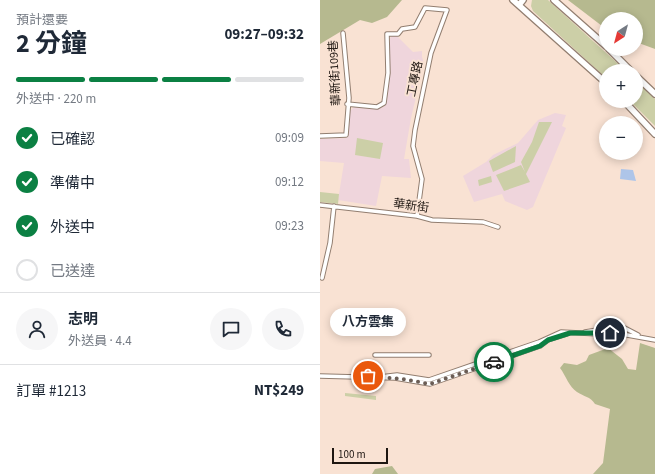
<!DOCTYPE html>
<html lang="zh-TW">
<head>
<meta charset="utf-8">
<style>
	:root { --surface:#fff; --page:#f6f6f7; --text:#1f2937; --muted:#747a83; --line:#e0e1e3; --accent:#0b8043 }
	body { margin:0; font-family:"Source Sans 3","Noto Sans TC",sans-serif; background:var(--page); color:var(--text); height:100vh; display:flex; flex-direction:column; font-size:15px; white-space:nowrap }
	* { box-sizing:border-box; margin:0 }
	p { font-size:13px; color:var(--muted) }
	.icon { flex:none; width:22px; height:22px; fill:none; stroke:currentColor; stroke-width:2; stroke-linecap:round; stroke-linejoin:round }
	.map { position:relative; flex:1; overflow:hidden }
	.panel { display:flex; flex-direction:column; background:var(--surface); width:320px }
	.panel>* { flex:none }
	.needle { width:26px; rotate:216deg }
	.controls { position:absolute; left:279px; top:12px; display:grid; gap:8px }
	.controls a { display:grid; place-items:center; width:44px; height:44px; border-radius:50%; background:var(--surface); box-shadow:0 2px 10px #0003; font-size:20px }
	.scale { position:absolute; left:12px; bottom:10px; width:56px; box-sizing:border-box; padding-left:4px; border:2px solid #1e1611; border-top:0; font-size:11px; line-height:14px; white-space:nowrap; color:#1e1611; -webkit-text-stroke:3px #f9e2d3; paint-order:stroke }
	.pin { position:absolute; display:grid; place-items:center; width:34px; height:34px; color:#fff; margin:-17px; border:2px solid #fff; border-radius:50%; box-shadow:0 1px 4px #0007 }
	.courier { position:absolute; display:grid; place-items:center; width:40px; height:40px; margin:-20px; border:3px solid #0b8043; border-radius:50%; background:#fff; color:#222; box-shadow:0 1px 5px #0007 }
	.bubble { position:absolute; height:28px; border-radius:14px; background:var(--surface); box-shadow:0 2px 10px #0003; font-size:13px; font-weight:700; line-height:28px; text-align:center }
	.summary em { font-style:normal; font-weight:700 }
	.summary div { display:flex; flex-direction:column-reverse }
	.summary { display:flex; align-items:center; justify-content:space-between; height:68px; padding:0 16px }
	h1 { font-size:26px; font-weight:700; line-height:30px }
	.bar { display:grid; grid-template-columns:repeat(4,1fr); gap:6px 4px; align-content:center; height:48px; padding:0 16px }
	.bar i { height:5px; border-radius:3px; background:var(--line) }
	.bar .active { background:var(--accent) }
	.bar p { grid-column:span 4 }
	.line { display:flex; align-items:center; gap:10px; padding:0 16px; border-top:1px solid var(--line) }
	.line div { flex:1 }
	.round { display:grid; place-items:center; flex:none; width:42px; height:42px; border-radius:21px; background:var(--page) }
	ol { padding:0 16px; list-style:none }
	li { display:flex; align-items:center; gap:12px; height:44px }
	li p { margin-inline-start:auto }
	li .icon { padding:4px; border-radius:50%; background:var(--accent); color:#fff; stroke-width:4 }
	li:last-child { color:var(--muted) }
	li i { width:22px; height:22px; border:2px solid var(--line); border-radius:50% }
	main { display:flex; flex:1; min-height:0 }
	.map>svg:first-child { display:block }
	.education { fill:#efd5dc }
	.green { fill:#cccfa7 }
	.forest { fill:#b6b98f }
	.water { fill:#aec5e9 }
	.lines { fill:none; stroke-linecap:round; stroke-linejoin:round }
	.minor-casing { stroke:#927e70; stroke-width:5.5 }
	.highway-casing { stroke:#927e70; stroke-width:8 }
	.minor { stroke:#fff; stroke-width:3.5 }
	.highway { stroke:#fff; stroke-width:5.5 }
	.done { stroke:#6b5d55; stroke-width:4; stroke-dasharray:0 7.2 }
	.route { stroke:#0b8043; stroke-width:5 }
	.labels { text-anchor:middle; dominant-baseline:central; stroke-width:4; stroke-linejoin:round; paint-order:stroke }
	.street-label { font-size:12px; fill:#1e1611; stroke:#f9e2d3 }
</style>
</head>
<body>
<main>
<section class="panel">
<div class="summary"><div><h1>2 分鐘</h1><p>預計還要</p></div><em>09:27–09:32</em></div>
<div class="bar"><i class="active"></i><i class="active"></i><i class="active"></i><i></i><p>外送中 · 220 m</p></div>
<ol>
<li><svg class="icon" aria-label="check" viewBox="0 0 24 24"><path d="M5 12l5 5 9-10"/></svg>已確認<p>09:09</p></li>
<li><svg class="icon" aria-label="check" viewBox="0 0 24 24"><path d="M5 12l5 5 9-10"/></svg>準備中<p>09:12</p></li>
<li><svg class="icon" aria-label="check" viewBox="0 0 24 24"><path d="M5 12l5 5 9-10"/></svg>外送中<p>09:23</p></li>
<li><i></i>已送達</li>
</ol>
<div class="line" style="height:72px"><a class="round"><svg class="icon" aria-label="person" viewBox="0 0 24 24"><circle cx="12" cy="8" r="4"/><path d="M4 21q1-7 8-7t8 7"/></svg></a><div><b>志明</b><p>外送員 · 4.4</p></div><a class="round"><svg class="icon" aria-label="chat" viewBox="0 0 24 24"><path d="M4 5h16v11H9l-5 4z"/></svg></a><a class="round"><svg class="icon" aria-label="phone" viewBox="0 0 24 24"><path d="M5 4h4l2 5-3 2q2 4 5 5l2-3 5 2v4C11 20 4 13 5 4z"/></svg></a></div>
<div class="line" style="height:52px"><div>訂單 #1213</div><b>NT$249</b></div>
</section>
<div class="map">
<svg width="335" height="474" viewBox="0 0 335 474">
	<rect width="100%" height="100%" fill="#f9e2d3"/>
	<path class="education" d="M72,36H77L93,52L102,51V57L104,63L91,118L84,159H89L91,178L62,176L56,206L18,200L24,163L0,161V139L27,138L30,111L34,107L53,109L64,107L69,76L70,38Z
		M235,113L246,115L242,126L246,128L213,207L207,210L185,201L182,194L154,202L143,176L166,162L173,155L198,143L218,120Z"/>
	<path class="green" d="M212,0H228L306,71H286V78L213,11L211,6Z
		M316,81L335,99V126L310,101H316Z
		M219,122H232L206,174L210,182L184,191L176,175L201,165L205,172L201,162L212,142Z
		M37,138L63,143L60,159L35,155Z
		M196,146L195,162L173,172L169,161Z
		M171,176L172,182L159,186L158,180Z
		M0,192L19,194L18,204L0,202Z
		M25,393L56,396V400L25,396Z"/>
	<path class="forest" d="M0,0H82L67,17L52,23L40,20L0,44Z
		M248,0H335V49L316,42V19H286V29Z
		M320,343L335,348V474H273L283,463L290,409L275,404C270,396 264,397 257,392C249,387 246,376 240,368L244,363L257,365L266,361L269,355L288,348L302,359L308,369L316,370Z
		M72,466L78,474H52L55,469Z"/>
	<path class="water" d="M301,169L313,170L316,181L300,179Z"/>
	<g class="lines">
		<defs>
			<path id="minor" d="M27,104L57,107L64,103L68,73L67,34H78L82,29L95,27L105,8L127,10L111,53L95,130L93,146L102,179L97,216
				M0,136L26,135L29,98L23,33
				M0,205L97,216L112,220L163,222L178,227
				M2,278L10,243L14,206
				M265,332L278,330L289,322H293L318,335
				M55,355H109
				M0,376L75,378L110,384L220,346L228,340L247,334
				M60,377L77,375L109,380L219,342L241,332L279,334L296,333L335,340"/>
			<path id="highway" d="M193,0L286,83
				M234,0L286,46
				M199,5L203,0
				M289,49L311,71
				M316,76L335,94
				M304,101L335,134"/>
		</defs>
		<use href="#minor" class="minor-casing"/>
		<use href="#highway" class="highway-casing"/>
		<use href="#minor" class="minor"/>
		<use href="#highway" class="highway"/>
	</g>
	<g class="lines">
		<path class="done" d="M48,376L82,379L110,384L174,362"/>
		<path class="route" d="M174,362L220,346L228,340L250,333H290"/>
	</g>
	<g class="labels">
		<g class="street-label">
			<text transform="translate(15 73) rotate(-93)">華新街109巷</text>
			<text transform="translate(95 79) rotate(-78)">工專路</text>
			<text transform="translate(91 206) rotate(8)">華新街</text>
		</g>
	</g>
</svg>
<div class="controls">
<a><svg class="needle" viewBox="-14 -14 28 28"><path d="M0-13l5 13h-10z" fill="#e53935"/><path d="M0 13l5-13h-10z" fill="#747a83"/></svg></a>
<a>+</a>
<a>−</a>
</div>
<div class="scale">100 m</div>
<div class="pin" style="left:48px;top:376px;background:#ea580c"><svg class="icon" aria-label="bag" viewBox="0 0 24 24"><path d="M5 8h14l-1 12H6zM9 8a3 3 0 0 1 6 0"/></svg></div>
<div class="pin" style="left:290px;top:333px;background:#1f2937"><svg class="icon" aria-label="home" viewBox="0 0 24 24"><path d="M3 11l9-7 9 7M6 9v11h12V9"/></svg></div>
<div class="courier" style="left:174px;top:362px"><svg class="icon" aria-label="car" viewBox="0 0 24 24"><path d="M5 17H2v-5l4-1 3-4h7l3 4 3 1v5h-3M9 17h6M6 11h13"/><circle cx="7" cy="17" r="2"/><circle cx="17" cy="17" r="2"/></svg></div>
<div class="bubble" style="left:10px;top:308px;width:76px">八方雲集</div>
</div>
</main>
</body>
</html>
